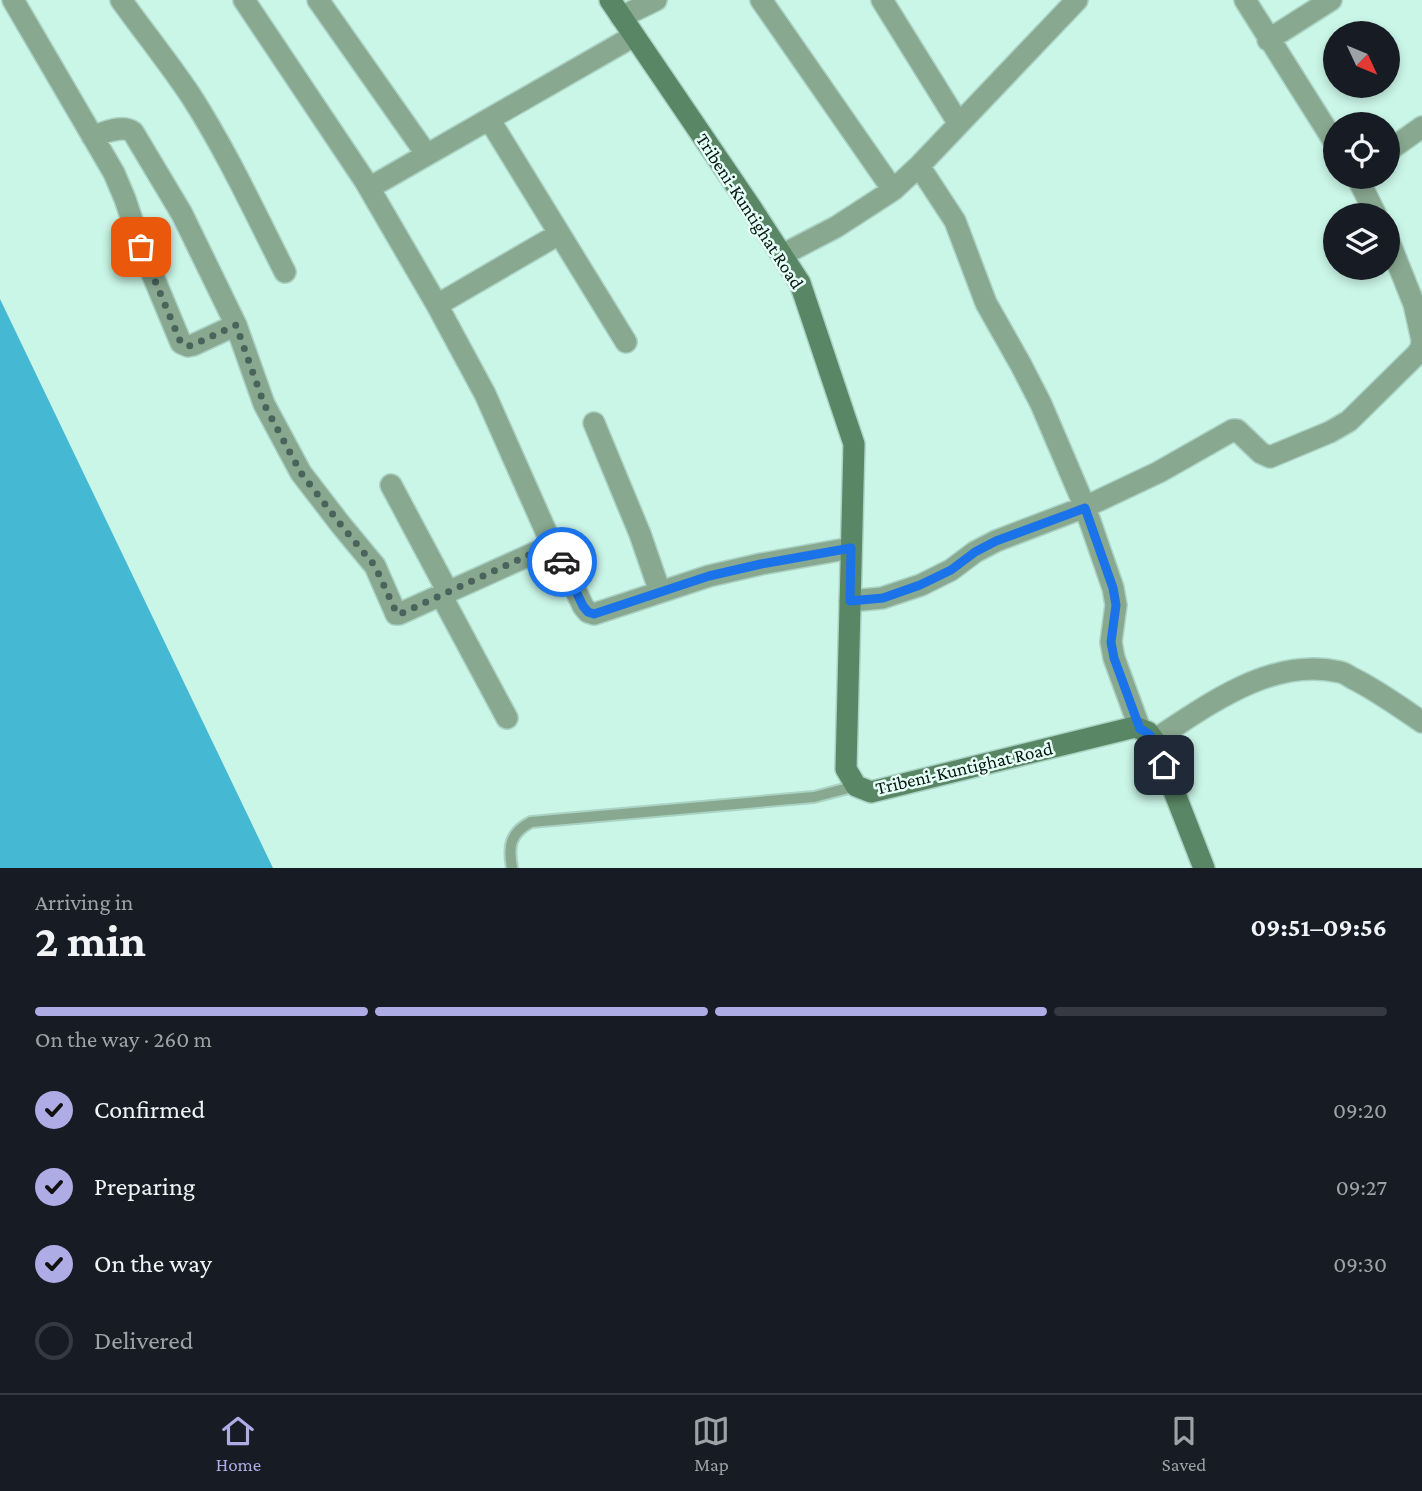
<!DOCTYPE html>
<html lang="en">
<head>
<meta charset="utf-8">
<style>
	:root { --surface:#171b24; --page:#20242c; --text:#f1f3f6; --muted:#9ea1a6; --line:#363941; --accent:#adace4 }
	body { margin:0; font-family:"Crimson Pro",serif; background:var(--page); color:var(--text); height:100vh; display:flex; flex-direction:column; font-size:26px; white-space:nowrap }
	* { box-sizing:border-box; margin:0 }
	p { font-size:23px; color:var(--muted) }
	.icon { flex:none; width:38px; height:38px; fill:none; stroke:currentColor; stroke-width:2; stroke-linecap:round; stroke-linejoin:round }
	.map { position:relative; height:868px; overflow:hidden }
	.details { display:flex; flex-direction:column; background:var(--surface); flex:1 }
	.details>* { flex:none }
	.needle { width:46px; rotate:134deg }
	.fabs { position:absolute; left:1323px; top:21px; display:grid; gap:14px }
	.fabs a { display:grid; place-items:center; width:77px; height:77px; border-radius:50%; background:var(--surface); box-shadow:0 4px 10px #0003; font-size:35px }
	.pin { position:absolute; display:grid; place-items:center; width:60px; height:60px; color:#fff; margin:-30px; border-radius:14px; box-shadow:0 4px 10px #0006 }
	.courier { position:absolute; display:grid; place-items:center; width:70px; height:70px; margin:-35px; border:5px solid #1a73e8; border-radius:50%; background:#fff; color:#222; box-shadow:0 2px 9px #0007 }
	.head em { font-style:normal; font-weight:700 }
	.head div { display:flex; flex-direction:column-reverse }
	.head { display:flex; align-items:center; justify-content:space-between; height:119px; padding:0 35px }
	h1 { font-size:46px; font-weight:700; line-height:52px }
	.bar { display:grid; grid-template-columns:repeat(4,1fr); gap:10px 7px; align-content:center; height:84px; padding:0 35px }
	.bar i { height:9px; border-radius:5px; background:var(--line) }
	.bar .active { background:var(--accent) }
	.bar p { grid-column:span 4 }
	ol { padding:0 35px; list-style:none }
	li { display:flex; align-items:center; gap:21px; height:77px }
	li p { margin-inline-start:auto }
	li .icon { padding:7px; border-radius:50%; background:var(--accent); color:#111; stroke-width:4 }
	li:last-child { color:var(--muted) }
	li i { width:38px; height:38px; border:4px solid var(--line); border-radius:50% }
	.dock { display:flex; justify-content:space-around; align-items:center; height:98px; border-top:2px solid var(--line); background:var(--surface); font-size:19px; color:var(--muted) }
	.dock a { display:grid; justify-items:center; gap:4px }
	.dock .active { color:var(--accent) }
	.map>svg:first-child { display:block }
	.water { fill:#45b8d3 }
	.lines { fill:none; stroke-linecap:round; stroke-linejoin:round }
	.service-casing { stroke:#aad2c5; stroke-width:14 }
	.minor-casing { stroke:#aad2c5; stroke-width:24 }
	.secondary-casing { stroke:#aad2c5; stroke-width:24 }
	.service { stroke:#89a890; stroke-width:10 }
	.minor { stroke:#89a890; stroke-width:21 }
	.secondary { stroke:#598765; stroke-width:21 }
	.done { stroke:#4a645c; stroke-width:7; stroke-dasharray:0 12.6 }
	.route { stroke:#1a73e8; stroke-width:9 }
	.labels { text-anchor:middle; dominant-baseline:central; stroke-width:5; stroke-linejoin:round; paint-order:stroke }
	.street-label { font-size:19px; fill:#051611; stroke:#e5fff6 }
</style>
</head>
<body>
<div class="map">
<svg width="1422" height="868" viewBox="0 0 1422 868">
	<rect width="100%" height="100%" fill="#caf6e7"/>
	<path class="water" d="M0,299L273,868H0Z"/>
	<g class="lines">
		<defs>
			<path id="service" d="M512,868C508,846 510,833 531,822L814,797L856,786"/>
			<path id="minor" d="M13,0L114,173L125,199L141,247L181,343L188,346L193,345L236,325
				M121,0C144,32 169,63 191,96C227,152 255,213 285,272
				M244,0L365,181L437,305L485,394L552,545
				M318,0L427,155
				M761,0L893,190
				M882,0L959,124
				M1245,0L1335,143
				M621,17L656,0
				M1268,40L1331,0
				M489,119L626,342
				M92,136C105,133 122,124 133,132L182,214L236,325L264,404L301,473L341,525L375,566L396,614H399L552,545L558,553L583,606L588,612L594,614L709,576L761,564L851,548
				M1388,151L1422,127
				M919,166L955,221L986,303L1021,365L1041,404L1085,507L1113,588L1116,605L1111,642L1114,658L1140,729
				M1357,177L1376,215
				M369,188L634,36
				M1388,239L1414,304L1422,340
				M782,255L836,227L870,205L893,190L919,166L1077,0
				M437,305L559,234
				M594,423L640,534L660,592
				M391,485L448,592
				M441,595L507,718
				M850,601L882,598L921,585L951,570L975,552L996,541L1085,507L1159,472L1233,430H1237L1261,453L1270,457L1330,432L1349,421L1417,354L1421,348L1422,341
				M1154,740C1208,705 1272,656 1340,672C1345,673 1350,677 1354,679C1378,691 1400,707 1422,722"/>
			<path id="secondary" d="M610,0L752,209L800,283L854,444L846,769L856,786L871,792L1135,727L1148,732L1154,740L1204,868"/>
		</defs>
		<use href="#service" class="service-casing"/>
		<use href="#minor" class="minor-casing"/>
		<use href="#secondary" class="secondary-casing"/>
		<use href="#service" class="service"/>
		<use href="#minor" class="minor"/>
		<use href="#secondary" class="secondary"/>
	</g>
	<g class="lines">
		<path class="done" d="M141,247L181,343L188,346L193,345L236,325L264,404L301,473L341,525L375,566L397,614H400L546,547L552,545L562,562"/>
		<path class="route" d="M562,562L583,606L588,612L594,614L709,576L761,564L851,548L850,601L883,598L920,585L951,570L975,552L996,541L1085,508L1113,588L1116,605L1111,642L1114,658L1140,729C1156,735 1158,750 1164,765"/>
	</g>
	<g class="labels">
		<g class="street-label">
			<text transform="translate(750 211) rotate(57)">Tribeni-Kuntighat Road</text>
			<text transform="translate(964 768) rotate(-13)">Tribeni-Kuntighat Road</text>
		</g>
	</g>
</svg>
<div class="fabs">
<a><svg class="needle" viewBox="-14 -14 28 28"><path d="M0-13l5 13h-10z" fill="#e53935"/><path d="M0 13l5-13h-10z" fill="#9ea1a6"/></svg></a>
<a><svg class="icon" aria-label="locate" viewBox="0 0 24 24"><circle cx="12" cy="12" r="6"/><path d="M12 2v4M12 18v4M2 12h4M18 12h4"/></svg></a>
<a><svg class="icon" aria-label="layers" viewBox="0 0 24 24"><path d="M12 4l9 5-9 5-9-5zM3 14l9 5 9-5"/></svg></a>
</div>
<div class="pin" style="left:141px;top:247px;background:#ea580c"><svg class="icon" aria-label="bag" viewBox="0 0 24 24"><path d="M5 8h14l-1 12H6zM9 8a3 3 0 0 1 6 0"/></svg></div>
<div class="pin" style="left:1164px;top:765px;background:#1f2937"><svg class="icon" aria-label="home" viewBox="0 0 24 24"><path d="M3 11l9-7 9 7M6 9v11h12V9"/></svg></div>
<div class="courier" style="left:562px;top:562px"><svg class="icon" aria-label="car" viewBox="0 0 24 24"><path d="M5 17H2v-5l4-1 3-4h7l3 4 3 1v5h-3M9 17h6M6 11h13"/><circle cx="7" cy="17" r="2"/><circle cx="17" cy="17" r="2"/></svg></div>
</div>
<section class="details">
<div class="head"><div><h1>2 min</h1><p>Arriving in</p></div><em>09:51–09:56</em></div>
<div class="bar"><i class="active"></i><i class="active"></i><i class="active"></i><i></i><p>On the way · 260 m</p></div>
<ol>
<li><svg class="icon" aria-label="check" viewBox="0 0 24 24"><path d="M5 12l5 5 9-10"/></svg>Confirmed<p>09:20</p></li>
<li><svg class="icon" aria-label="check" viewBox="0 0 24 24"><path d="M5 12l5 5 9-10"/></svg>Preparing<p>09:27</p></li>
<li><svg class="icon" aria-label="check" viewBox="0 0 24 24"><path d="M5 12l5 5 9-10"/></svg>On the way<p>09:30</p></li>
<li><i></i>Delivered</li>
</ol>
</section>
<nav class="dock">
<a class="active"><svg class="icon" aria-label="home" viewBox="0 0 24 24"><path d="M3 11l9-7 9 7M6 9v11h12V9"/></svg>Home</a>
<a><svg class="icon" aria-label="map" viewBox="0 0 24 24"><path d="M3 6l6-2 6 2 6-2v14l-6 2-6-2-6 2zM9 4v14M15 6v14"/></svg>Map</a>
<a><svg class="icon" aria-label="saved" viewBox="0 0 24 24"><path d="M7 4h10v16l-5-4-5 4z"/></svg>Saved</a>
</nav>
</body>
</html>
